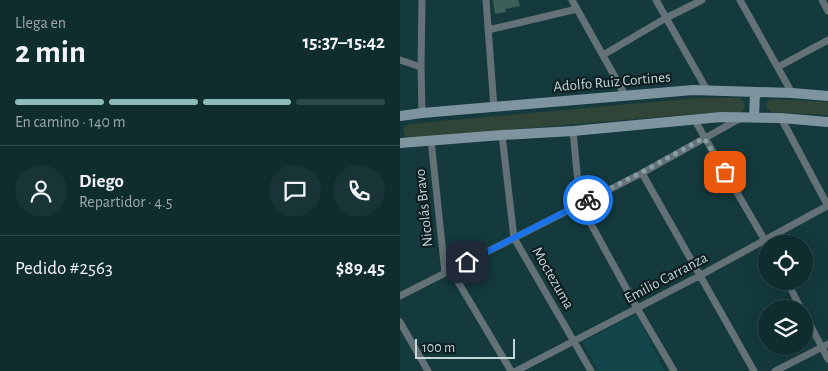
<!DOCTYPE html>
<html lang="es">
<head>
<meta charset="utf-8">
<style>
	:root { --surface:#0f2c2e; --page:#183436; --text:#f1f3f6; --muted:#9ba7aa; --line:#2f484a; --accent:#8bbbb9 }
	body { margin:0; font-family:"Alegreya Sans",sans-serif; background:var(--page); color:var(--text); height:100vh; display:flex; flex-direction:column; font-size:19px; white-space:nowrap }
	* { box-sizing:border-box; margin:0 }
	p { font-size:16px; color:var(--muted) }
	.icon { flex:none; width:28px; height:28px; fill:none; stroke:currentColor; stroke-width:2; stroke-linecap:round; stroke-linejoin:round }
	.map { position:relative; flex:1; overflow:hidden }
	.drawer { display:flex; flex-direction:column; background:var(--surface); width:400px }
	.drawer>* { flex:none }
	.controls { position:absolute; left:358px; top:235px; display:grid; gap:10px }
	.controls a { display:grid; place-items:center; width:55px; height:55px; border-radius:50%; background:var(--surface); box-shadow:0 5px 20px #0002,0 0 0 1px var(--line); font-size:25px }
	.scale { position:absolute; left:15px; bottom:12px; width:100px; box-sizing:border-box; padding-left:5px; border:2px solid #c3d7d9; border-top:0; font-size:14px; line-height:18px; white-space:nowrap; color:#c3d7d9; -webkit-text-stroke:4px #0f1e20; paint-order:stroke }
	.pin { position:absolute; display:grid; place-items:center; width:42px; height:42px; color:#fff; margin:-21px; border-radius:10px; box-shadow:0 2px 8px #0006 }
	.courier { position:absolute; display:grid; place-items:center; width:50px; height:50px; margin:-25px; border:4px solid #1a73e8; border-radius:50%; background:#fff; color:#222; box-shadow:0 1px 6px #0007 }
	.overview em { font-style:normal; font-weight:600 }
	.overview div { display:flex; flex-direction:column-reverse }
	.overview { display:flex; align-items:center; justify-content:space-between; height:85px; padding:0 15px }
	h1 { font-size:32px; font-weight:600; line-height:38px }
	.bar { display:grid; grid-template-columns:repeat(4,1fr); gap:8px 5px; align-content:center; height:60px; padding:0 15px }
	.bar i { height:6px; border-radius:4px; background:var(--line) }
	.bar .selected { background:var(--accent) }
	.bar p { grid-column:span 4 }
	.line { display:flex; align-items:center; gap:12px; padding:0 15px; border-top:1px solid var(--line) }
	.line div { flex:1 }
	.round { display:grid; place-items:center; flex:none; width:52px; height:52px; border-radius:26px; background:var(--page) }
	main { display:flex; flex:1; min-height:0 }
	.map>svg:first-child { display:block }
	.built { fill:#13464a }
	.green { fill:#304437 }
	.building { fill:#3c6058 }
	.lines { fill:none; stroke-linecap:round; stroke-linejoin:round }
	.minor { stroke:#647278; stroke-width:7 }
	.secondary { stroke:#7e949e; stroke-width:10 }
	.done { stroke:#86a0a2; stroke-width:5; stroke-dasharray:0 9 }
	.route { stroke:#1a73e8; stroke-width:6 }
	.labels { text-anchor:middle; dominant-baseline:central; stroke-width:4.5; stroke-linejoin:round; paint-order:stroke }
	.street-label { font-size:15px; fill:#c3d7d9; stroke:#0f1e20 }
</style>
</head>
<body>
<main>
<section class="drawer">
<div class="overview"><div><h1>2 min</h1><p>Llega en</p></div><em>15:37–15:42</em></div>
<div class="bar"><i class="selected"></i><i class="selected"></i><i class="selected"></i><i></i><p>En camino · 140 m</p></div>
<div class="line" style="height:90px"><a class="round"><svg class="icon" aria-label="person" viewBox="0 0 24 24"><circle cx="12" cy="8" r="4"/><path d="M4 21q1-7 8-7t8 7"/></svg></a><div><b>Diego</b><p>Repartidor · 4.5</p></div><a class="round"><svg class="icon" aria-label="chat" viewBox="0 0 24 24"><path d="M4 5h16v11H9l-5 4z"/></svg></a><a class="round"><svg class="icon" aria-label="phone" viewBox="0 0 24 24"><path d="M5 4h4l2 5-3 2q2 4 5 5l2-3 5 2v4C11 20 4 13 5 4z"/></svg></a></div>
<div class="line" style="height:65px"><div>Pedido #2563</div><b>$89.45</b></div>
</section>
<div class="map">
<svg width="428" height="371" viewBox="0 0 428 371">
	<rect width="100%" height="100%" fill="#143a3d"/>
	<path class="built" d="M236,314L265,371H198L183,342Z"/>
	<path class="green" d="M296,98H339L344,102C346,107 344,112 339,113H307L10,138L5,136L3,131L5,126L9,124Z
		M372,99L428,102V115L371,112L367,109L366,105L367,101Z"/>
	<path class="building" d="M93,0H118L120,6L105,9L106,12L95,14Z"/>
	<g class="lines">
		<path class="minor" d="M22,0L21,67L22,113
			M86,0L94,108
			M172,0L225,95
			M256,0L307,90
			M340,0L392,93
			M422,0L428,11
			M88,30L177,9
			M203,55L266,18L302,0
			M0,60L21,67
			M378,67L428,40
			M381,118L428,206
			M294,119L367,244
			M173,131L180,204L237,308L274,371
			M102,135L114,238L191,371
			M31,140L45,273
			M242,173L354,371
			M51,270L111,371
			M387,281L401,309
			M0,296L242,173L341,118
			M404,313L428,359
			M0,322L28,371
			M116,371L301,275L427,206
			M375,371L428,344"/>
		<path class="secondary" d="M0,116L22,113L293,90L392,93L428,96
			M354,117L355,93
			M0,143L102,135L173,131L321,117L381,118L428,122"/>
	</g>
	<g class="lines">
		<path class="done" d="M188,200L242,172L304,138L325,172"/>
		<path class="route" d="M67,262L188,200"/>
	</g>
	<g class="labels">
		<g class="street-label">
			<text transform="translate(212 82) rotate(-5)">Adolfo Ruiz Cortines</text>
			<text transform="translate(24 208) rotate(-96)">Nicolás Bravo</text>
			<text transform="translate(153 278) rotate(60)">Moctezuma</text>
			<text transform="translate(266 278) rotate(-28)">Emilio Carranza</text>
		</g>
	</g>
</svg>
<div class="controls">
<a><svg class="icon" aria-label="locate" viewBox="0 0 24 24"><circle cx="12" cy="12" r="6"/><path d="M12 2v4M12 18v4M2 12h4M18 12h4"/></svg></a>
<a><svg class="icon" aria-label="layers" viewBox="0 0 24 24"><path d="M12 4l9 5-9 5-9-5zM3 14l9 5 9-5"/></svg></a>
</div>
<div class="scale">100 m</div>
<div class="pin" style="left:325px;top:172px;background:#ea580c"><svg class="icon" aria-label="bag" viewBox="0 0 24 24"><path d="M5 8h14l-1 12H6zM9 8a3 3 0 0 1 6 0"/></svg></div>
<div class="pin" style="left:67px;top:262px;background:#1f2937"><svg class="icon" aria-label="home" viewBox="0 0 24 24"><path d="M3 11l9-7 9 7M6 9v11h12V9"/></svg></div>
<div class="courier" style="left:188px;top:200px"><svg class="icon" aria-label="bike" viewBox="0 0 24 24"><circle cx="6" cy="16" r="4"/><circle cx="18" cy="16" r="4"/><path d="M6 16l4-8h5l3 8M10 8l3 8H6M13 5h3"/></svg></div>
</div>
</main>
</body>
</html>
